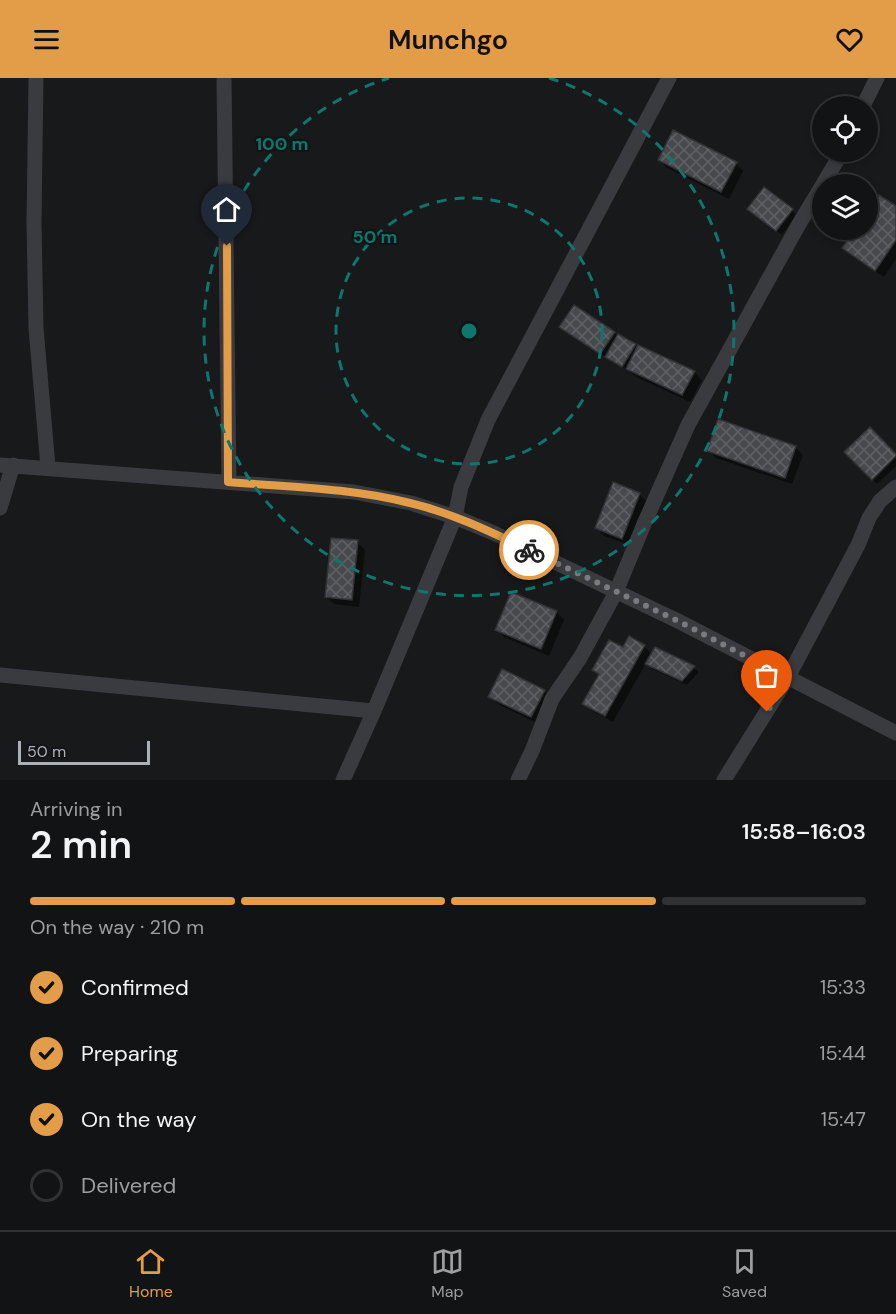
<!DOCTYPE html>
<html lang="en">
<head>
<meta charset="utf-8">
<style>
	:root { --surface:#121314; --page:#1f2022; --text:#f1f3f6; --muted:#9c9ea0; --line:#313234; --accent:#e39d48 }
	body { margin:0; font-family:"DM Sans",sans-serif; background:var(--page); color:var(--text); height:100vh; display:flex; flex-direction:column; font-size:22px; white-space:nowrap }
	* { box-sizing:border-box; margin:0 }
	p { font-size:20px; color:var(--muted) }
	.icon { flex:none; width:33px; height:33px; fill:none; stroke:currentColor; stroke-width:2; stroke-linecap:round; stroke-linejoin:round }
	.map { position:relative; height:702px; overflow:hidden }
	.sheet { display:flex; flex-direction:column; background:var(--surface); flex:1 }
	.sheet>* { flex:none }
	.tools { position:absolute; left:812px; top:18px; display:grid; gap:12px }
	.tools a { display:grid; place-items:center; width:66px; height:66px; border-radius:50%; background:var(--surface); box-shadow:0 3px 9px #0003,0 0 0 2px var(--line); font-size:30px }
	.scale { position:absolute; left:18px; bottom:15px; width:132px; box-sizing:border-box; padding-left:6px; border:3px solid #acb1b9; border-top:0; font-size:16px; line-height:21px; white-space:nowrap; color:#acb1b9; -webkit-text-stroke:4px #131415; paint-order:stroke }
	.pin { position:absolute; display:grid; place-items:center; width:51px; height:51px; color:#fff; margin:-62px -26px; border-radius:50% 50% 50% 0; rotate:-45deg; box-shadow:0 0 6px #0007 }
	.pin .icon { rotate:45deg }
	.courier { position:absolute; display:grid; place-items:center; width:60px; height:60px; margin:-30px; border:4px solid #e39d48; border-radius:50%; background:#fff; color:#222; box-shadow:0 2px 8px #0007 }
	.summary em { font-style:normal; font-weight:600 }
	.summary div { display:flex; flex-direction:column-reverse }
	.summary { display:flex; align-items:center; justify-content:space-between; height:102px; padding:0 30px }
	h1 { font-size:39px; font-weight:600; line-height:45px }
	.bar { display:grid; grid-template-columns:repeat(4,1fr); gap:9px 6px; align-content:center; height:72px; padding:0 30px }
	.bar i { height:8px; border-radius:4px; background:var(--line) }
	.bar .on { background:var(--accent) }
	.bar p { grid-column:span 4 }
	ol { padding:0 30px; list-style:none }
	li { display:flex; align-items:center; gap:18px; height:66px }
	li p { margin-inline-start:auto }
	li .icon { padding:6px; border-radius:50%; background:var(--accent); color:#111; stroke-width:4 }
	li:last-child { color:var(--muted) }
	li i { width:33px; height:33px; border:3px solid var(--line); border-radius:50% }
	header { display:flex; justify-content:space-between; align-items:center; height:78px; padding:0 30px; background:var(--accent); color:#111; font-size:27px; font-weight:600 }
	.tabs { display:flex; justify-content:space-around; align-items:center; height:84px; border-top:2px solid var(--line); background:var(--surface); font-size:16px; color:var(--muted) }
	.tabs a { display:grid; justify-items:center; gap:3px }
	.tabs .on { color:var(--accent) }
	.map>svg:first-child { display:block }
	.shadow { fill:#0007 }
	.building { fill:url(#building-cross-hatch); stroke:#333336; stroke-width:1.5 }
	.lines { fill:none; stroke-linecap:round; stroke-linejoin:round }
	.minor { stroke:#3a3b3f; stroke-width:15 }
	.done { stroke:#787c81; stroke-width:6; stroke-dasharray:0 10.8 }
	.route { stroke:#e39d48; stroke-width:8 }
	.ring { fill:none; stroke:#0f766e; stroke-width:3; stroke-dasharray:10 8 }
	.centre { fill:#0f766e; stroke:#131415; stroke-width:3 }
	.ring-label { font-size:18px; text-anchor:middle; font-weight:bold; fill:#0f766e; stroke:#131415; stroke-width:4.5; stroke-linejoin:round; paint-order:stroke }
</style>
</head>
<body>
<header><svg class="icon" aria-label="menu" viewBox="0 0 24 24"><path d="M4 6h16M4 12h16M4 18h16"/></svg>Munchgo<svg class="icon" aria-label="heart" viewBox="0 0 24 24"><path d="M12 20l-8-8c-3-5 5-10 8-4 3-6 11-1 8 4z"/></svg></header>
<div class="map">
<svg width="896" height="702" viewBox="0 0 896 702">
	<defs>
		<pattern id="building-cross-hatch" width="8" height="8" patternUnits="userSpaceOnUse" patternTransform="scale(1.5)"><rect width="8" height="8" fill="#47494d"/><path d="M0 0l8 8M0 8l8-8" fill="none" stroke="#5f6165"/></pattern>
	</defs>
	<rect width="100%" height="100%" fill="#18191a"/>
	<path class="shadow" d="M659,82L736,85L743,93L729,121L667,90Z
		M764,111L797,137L782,157L754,135Z
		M896,130V181L884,199L852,177L844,169L857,152H867V136Z
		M561,249L614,255L618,259L635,268L638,271L639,269L695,295L702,302L690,324L636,299L628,292V293L612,284L606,278V279L566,254Z
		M870,351L896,378V388L877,406L846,374Z
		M795,369L803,377L792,406L716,380L708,372Z
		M639,416L647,424L630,467L604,458L597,450Z
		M357,464L365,472L359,529L334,526L326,519Z
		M512,515L557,534L564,542L549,578L504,559L497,551Z
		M644,568L652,577L656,571L694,590L699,594L687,607L652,591L646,585L613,644L592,633L584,625L600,597L594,592L623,571Z
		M544,613L552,620L539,646L498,626L490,619Z"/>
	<path class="building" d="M673,52L737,84L721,114L658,82Z
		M764,109L793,131L776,153L747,131Z
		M879,117L896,128V162L875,193L842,170L855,152H867V134Z
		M574,227L615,254L600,276L559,249Z
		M618,256L636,266L622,289L605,279Z
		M638,267L695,293L682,317L626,291Z
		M718,341L796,368L785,400L707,373Z
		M870,349L896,376V378L872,402L844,374Z
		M613,404L640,415L622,461L595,450Z
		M331,460L358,462L352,522L325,519Z
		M511,514L557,533L541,571L495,552Z
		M629,558L645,567L605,638L582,626L599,596L592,592L609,562L623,569Z
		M655,569L695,588L682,603L645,586Z
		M502,591L545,612L531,639L488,619Z"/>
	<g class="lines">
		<path class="minor" d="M36,0L34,144L36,250L48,389
			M224,0L229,404
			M863,28L877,0
			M823,106L842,74
			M0,387L354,414L411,425L455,439L496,456L678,543L896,655
			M0,430L13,387
			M0,597L374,633
			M343,702L374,633L455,439L461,409L488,342L669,0
			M518,702L532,673L552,621L580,580L616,514L644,446L688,347L799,146L822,108
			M724,702L788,599L858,467L869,440L880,423L896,409"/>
	</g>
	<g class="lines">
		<path class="done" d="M529,472L678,543L788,600L767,634"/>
		<path class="route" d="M227,168L228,404C289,409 351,410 410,425C452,435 491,454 529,472"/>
	</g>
	<g class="ring">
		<circle cx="469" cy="253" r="133"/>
		<path d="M549 0A265 265 0 1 1 389 0"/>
	</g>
	<circle cx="469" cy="253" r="9" class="centre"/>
	<g class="ring-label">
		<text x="282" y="72">100 m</text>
		<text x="375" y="165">50 m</text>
	</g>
</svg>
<div class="tools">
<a><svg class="icon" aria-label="locate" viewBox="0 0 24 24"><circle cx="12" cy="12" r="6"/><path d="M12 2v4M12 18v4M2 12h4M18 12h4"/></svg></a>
<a><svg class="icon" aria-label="layers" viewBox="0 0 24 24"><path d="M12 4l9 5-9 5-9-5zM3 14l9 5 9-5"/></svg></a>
</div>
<div class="scale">50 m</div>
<div class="pin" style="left:767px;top:634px;background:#ea580c"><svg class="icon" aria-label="bag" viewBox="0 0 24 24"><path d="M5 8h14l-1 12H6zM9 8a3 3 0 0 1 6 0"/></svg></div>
<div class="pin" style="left:227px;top:168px;background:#1f2937"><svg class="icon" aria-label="home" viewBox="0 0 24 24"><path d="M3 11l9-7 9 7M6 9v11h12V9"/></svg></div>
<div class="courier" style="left:529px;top:472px"><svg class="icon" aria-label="bike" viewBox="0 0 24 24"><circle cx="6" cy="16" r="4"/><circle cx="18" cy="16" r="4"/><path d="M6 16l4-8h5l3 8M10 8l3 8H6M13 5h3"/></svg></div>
</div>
<section class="sheet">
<div class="summary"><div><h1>2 min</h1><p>Arriving in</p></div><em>15:58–16:03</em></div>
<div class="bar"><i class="on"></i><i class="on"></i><i class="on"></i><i></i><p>On the way · 210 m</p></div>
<ol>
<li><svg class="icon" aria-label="check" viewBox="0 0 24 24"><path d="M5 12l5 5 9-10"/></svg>Confirmed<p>15:33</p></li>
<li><svg class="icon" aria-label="check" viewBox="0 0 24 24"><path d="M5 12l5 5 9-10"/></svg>Preparing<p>15:44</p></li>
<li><svg class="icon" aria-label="check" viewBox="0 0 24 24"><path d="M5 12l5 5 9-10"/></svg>On the way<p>15:47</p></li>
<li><i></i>Delivered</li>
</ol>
</section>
<nav class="tabs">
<a class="on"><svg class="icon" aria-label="home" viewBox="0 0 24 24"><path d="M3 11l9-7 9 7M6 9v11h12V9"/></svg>Home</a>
<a><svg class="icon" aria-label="map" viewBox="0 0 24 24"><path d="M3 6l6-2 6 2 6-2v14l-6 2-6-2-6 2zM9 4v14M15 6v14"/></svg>Map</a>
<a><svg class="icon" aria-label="saved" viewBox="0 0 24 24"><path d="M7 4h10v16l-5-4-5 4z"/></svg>Saved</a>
</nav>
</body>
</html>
